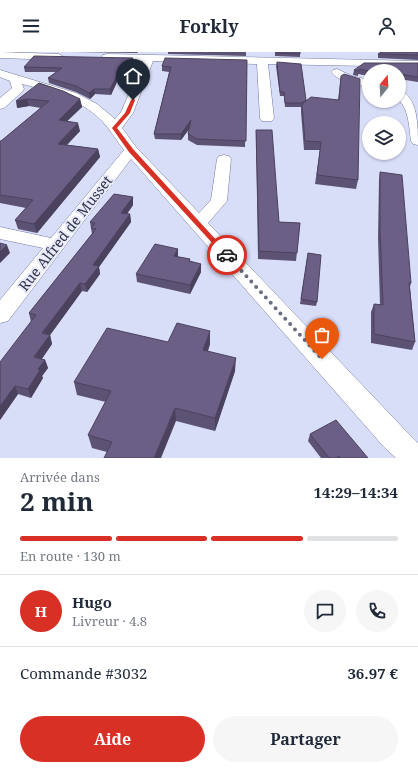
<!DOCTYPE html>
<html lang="fr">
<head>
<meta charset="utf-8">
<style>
	:root { --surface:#fff; --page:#f6f6f7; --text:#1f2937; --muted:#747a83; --line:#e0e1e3; --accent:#d93025 }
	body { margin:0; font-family:"Noto Serif",serif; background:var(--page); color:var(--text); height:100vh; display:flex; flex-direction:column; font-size:15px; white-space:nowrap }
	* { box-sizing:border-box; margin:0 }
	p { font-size:13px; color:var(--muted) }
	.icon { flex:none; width:22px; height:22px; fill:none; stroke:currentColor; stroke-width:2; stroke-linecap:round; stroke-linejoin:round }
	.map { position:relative; height:406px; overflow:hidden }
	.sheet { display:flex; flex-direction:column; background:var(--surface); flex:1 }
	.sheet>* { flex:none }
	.needle { width:26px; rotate:18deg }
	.buttons { position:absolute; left:362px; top:12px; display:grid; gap:8px }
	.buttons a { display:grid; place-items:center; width:44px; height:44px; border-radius:50%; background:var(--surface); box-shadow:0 1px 3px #0004; font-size:20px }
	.pin { position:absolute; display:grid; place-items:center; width:34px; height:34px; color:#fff; margin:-41px -17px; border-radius:50% 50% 50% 0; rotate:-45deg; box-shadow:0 0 4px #0007 }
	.pin .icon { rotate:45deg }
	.courier { position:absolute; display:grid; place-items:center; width:40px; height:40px; margin:-20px; border:3px solid #d93025; border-radius:50%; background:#fff; color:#222; box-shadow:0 1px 5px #0007 }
	.overview em { font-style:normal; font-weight:700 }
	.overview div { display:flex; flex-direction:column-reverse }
	.overview { display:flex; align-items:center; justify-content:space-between; height:68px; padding:0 20px }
	h1 { font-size:26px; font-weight:700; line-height:30px }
	.bar { display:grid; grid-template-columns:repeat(4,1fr); gap:6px 4px; align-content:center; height:48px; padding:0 20px }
	.bar i { height:5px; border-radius:3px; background:var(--line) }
	.bar .on { background:var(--accent) }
	.bar p { grid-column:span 4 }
	.line { display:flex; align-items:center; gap:10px; padding:0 20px; border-top:1px solid var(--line) }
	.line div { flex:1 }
	.round { display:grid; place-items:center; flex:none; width:42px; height:42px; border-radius:21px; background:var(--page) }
	.cta { display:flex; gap:8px; margin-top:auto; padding:8px 20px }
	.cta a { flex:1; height:46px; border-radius:24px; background:var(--accent); color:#fff; font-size:16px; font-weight:700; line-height:46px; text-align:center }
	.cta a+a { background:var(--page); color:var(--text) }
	header { display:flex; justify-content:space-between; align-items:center; height:52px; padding:0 20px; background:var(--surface); font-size:18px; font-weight:700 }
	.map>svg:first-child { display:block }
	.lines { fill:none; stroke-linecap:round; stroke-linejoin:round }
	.minor-casing { stroke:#7379a1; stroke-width:1 }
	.minor { fill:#fff; fill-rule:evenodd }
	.wall { fill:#5c5273 }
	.shaded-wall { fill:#4b425e }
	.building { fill:#6b5f86; stroke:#4b425e }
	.route { fill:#d93025 }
	.done { stroke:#6b6e83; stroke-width:4; stroke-dasharray:0 7.2 }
	.labels { text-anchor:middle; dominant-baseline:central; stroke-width:4; stroke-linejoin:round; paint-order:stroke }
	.street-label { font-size:14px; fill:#303344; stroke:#e7eafd }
</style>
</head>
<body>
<header><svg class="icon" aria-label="menu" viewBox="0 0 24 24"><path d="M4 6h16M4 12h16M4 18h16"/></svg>Forkly<svg class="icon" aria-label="person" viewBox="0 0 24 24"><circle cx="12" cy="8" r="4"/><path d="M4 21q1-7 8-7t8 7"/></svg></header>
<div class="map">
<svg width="418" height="406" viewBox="0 0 418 406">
	<rect width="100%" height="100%" fill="#d8ddf8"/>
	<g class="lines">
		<defs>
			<path id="minor" d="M0,0L59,2L64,5L59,8L0,6Z
				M107,2L418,9V15L268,12L274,66L272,69H262L260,66L257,12L153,9L133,61L122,76L136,95L199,161L211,148L217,107L219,104L224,103L229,104L231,107L227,149L208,171L404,377L418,391V406H396L384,395L131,107L8,269L0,271V248L43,196L0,187V175L51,186L124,98C116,88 110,77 101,68C80,47 51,39 22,32L24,37L22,40L4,56L0,57V46L12,36L10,29L0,25V18L76,41L97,52L115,67L121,60L143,9L103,7L102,5L103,3Z
				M337,17L352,24L369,28V35C357,33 339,30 331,20L333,18Z
				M399,38C418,44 418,74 418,93L413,92L411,89C409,75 409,58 399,48Z"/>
		</defs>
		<use href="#minor" class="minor-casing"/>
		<use href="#minor" class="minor"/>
	</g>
	<path class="wall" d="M72,0H138L137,1Z
		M168,0H246V4L168,2Z
		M275,0H300V5L275,4Z
		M418,0V8L378,6V2Z
		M133,6V10L129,19H122L111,43L95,42L90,47L76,40L49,31L48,26L56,20H25L24,15Z
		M247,8L245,95L197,93L188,88V82L190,76L181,88L155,87L154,82L169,20L162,19V14Z
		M277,10L306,48H338L341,24L358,128L356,137L315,132L320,98H304L301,60V55H285L284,44H280L276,14Z
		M418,11V30L399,27V19H369V24L358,22V24L353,23L354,18Z
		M39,31L80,47L82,55L67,69L80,79L67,93L98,97L100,105L37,181L18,177L15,168L26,156L0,151V89H1L41,56L29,54L17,56Z
		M256,78L279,170L300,171L296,209L258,207L256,85Z
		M380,120L411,231L410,235L415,290L412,298L371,291V260L374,252L380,253L378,186L379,128Z
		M133,145V153L127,162H130L131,170L99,215L100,222L87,240L82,239L50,283L52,292L42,307L45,308L48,316L42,324L43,326L31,346L18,342L0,368L31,270L29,261L92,182L90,170Z
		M178,197V205L190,207V209L201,212V220L190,242L137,230L136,222Z
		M308,201L317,250L316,254L300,252Z
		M168,290L210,292L208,299L235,319L215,379L176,369L107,400L92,396L88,383L106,350L77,343L74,330Z
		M310,382L368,406H321L308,389Z"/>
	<path class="shaded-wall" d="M133,6V10L129,19V14Z
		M122,14V19L111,43L110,37Z
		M94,37L95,42L90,47L89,41Z
		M27,47L29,54L17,56L16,49Z
		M80,47L82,55L60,76L59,68Z
		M191,68V74L181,88V82Z
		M78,71L80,79L60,100L58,92Z
		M98,97L100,105L37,181L34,172Z
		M133,145V153L122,169L121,161Z
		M130,162L131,170L99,215L100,222L87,240L85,232L93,213Z
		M7,193L10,201L0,211V200Z
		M178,197V205L174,204Z
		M201,212V220L190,242V233Z
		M80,231L82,239L45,290L42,281Z
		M210,279V292L203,312V298Z
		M50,283L52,292L37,313L34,305Z
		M236,306L235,319L215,379V366Z
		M45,308L48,316L42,324L43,326L31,346L28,337L38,317Z
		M15,334L18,342L0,368V354Z
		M175,356L176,369L161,406H154Z"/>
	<path class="building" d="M276,0H300V2L276,1Z
		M381,0H418V3L378,2Z
		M34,4L133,6L129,14H122L110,37H94L89,41L76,34L48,26L62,16L24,15Z
		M165,6L247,8L246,89L197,87L188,82L191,68L181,82H154L171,15L162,14Z
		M277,10L301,12L306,48L302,51H285L284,40H280Z
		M364,11H418V25L399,22V23V19H370L359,17V19L354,18Z
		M344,22L360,27L358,128L317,123L321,90L305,89L302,52L311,45L339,48L341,24Z
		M39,31L63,39L80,47L59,68L78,71L58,92L98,97L34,172L15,168L33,148L0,143V89H1L49,49L27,47L16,49Z
		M256,78H272L279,170L300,171L297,201L259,199Z
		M380,120L402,123L411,231H409L415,290L374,282V252L383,253L380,178Z
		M114,142L133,145L121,161L130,162L93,213L99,214L85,232L80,231L42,281L50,283L34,305L45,308L38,317L40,318L28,337L15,334L0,354V310L36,263L29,261L96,177L91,176L95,171L90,170Z
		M0,191L7,193L0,200Z
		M155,192L178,197L174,204L190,207L189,209L201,212L190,233L136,222Z
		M308,201L321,203L317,250L301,247Z
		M177,271L210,279L203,298L236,306L215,366L175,356L154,406H104L112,390L88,383L111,339L74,330L107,276L168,290Z
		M336,368L368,406H340L339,404L336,406H329L310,382Z"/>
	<path class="route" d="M133,46L135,48L130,61L117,76L133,97L229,202V205H225L129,100L112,76L125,61L131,48Z"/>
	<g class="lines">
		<path class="done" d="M227,203L322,307"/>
	</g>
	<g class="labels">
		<g class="street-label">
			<text transform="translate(65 181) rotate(-52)">Rue Alfred de Musset</text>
		</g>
	</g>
</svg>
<div class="buttons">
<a><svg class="needle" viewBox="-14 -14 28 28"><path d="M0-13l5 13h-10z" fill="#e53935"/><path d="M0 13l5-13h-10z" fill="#747a83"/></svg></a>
<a><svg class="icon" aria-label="layers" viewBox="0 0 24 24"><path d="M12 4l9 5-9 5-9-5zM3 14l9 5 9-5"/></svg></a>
</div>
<div class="pin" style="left:322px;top:307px;background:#ea580c"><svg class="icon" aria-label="bag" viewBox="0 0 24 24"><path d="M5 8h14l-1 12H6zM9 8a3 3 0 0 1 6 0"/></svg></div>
<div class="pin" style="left:133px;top:48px;background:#1f2937"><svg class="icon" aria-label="home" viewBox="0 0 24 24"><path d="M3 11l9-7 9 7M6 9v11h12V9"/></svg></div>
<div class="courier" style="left:227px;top:203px"><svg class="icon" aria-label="car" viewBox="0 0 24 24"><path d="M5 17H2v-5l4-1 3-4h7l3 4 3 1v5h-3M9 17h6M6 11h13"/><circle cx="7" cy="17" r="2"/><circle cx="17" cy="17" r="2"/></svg></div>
</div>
<section class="sheet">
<div class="overview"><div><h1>2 min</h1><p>Arrivée dans</p></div><em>14:29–14:34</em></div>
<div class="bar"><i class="on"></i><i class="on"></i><i class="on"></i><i></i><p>En route · 130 m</p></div>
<div class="line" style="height:72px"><b class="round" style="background:var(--accent);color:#fff">H</b><div><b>Hugo</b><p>Livreur · 4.8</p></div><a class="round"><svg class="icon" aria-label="chat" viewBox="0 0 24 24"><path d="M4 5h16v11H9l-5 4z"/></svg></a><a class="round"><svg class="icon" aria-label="phone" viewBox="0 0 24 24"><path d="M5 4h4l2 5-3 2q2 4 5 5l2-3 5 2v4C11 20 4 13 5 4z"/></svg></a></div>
<div class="line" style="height:52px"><div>Commande #3032</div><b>36.97 €</b></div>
<div class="cta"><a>Aide</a><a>Partager</a></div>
</section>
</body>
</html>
